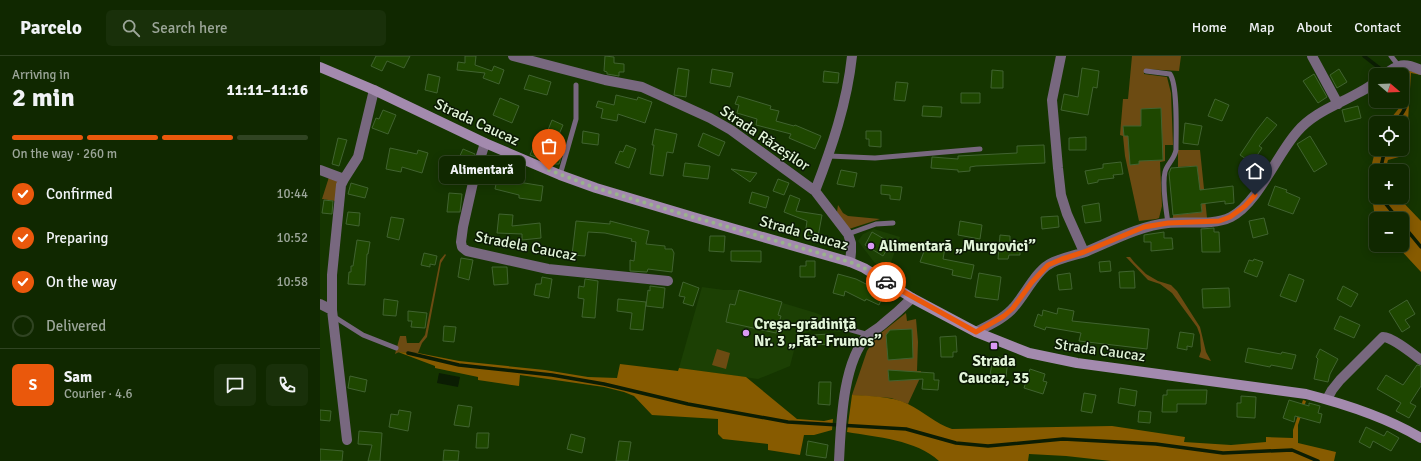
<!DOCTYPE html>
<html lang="en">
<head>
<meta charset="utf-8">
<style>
	:root { --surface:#102800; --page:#19300a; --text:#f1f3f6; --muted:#9ca699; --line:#304422; --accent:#ea580c }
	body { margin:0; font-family:Signika,sans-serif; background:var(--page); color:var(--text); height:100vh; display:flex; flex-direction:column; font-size:15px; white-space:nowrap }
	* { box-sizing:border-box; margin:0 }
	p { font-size:13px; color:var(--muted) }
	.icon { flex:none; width:22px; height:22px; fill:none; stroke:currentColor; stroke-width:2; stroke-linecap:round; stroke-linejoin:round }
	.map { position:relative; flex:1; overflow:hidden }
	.panel { display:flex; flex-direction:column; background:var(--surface); width:320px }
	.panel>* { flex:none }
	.needle { width:26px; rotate:109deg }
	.fabs { position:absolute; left:1049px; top:12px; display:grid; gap:8px }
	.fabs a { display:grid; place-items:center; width:40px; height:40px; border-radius:6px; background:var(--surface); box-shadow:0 2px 10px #0003,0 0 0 1px var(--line); font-size:20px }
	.pin { position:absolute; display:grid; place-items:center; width:34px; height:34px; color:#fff; margin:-41px -17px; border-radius:50% 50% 50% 0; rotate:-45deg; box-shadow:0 0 4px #0007 }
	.pin .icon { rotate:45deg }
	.courier { position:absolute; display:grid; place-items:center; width:40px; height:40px; margin:-20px; border:3px solid #ea580c; border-radius:50%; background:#fff; color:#222; box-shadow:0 1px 5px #0007 }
	.bubble { position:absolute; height:28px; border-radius:6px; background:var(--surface); box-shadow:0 2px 10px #0003,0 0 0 1px var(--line); font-size:13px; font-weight:700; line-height:28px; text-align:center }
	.overview em { font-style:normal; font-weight:700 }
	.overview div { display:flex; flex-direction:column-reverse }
	.overview { display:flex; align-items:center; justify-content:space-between; height:68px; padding:0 12px }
	h1 { font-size:26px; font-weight:700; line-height:30px }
	.bar { display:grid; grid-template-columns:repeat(4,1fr); gap:6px 4px; align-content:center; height:48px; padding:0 12px }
	.bar i { height:5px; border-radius:3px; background:var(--line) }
	.bar .on { background:var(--accent) }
	.bar p { grid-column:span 4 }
	.line { display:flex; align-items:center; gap:10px; padding:0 12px; border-top:1px solid var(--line) }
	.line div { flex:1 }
	.round { display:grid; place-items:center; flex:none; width:42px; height:42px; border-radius:6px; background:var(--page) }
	ol { padding:0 12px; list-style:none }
	li { display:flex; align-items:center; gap:12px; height:44px }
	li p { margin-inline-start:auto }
	li .icon { padding:4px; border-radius:50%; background:var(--accent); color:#fff; stroke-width:4 }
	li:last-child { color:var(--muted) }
	li i { width:22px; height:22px; border:2px solid var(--line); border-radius:50% }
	header { display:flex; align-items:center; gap:24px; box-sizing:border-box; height:56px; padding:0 20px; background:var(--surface); border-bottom:1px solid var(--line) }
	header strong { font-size:19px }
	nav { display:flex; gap:22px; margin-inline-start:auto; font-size:14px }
	.search { width:280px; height:36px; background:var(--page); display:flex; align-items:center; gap:10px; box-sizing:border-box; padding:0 14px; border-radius:6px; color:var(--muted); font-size:15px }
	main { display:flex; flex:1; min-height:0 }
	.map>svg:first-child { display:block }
	.built { fill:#1c4004 }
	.green { fill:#6c4b12 }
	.forest { fill:#875b00 }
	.water { fill:#0b1d03 }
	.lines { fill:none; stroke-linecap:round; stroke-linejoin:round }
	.stream { stroke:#0b1d03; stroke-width:3.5 }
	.building { fill:#1e4700; stroke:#416330 }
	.lane { stroke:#78687f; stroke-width:5 }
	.street { stroke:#78687f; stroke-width:10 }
	.secondary { stroke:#a38aae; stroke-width:10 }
	.done { stroke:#9ab28d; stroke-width:4; stroke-dasharray:0 7.2 }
	.route { stroke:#ea580c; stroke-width:5 }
	.poi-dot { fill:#db99f5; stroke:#0b1805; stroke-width:1.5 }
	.labels { text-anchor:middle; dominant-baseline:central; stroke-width:3; stroke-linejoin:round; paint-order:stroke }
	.street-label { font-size:15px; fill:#e2f5d9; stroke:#0b1805 }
	.poi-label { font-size:15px; font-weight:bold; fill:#e2f5d9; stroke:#0b1805; text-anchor:start }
</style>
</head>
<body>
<header>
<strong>Parcelo</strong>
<div class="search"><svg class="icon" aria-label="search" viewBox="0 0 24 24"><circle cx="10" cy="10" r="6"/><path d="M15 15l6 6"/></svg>Search here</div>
<nav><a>Home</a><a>Map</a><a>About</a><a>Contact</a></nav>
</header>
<main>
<section class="panel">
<div class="overview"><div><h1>2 min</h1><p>Arriving in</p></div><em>11:11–11:16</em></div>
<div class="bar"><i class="on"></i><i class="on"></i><i class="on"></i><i></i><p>On the way · 260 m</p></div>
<ol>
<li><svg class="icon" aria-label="check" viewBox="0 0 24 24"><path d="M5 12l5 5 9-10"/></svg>Confirmed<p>10:44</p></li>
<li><svg class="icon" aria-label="check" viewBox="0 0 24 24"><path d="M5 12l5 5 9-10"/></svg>Preparing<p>10:52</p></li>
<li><svg class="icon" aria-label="check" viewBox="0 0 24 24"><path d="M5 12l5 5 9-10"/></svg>On the way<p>10:58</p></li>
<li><i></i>Delivered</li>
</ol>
<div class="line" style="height:72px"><b class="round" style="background:var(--accent);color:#fff">S</b><div><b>Sam</b><p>Courier · 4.6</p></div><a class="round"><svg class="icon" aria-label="chat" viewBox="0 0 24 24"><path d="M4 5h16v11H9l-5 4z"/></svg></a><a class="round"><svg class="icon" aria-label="phone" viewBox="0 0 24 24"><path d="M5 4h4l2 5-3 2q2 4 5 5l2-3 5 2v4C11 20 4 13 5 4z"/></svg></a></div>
</section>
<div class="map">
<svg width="1101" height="405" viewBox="0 0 1101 405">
	<rect width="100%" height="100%" fill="#153500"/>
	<path class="built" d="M554,173L580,181L569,212L566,215L554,206L538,185L543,178Z
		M382,231L404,234H419L496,257L521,268V276L495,274L478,279L470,310L438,323L359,312Z"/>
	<path class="green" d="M812,0H861L859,15L824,13V18L847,21L851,37L853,89H845V105L840,106L842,150L839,162L836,163L819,165L805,100L803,80L800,79L803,43H808Z
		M858,94H880L887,162L853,163V159L882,156L877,110L858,111Z
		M9,121L18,124L15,145L2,143Z
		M518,149L523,157L528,160L560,163L529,173L517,156Z
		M125,198L126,199L121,207L107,281L102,287L98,297L79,296L75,298L80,280H86L87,287H99L105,279L120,204Z
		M806,201H810L814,206L826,218L838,225L851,229L857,235L880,271L886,296L891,305L879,301L881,295L880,279L877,271L852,237L840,228L828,224Z
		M586,257L587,265L596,263L598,286L597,315H601L600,322L588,348L571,342L532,339L547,295L556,281Z
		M397,293L410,297L406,313L392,309Z"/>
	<path class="forest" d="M1080,12L1101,18V19L1091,17L1087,81H1082V67H1067L1080,51L1081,45H1082V19H1073L1075,15Z
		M1056,91V93H1080L1079,101L1068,104L1065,115H1056V141H1078L1101,165V216L1077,190L1074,192L1069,189H1082V163H1056V169L1049,120Z
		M78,296L98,297L139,305L225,314L268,321L297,322L300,308L358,315L359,312L426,321L477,363L504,365L513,363L512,374L494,379H484L480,399L448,394V388L403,383L398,378V363L332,359L314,340L304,336L284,331L200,319L199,330L158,324V321L115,312V310Z
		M532,339C550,340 571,340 588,348C603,355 616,368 632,373L792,370L865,381L864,386L911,389L946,386V381L973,382V374L983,344L986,345L978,369V387L1016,396L1014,405H791L746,400L709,398L708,405H619C597,384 556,381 527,376Z"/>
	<path class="water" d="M119,317L140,321L138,331L117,327Z"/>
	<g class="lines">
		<path class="stream" d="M1044,0L1062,14
			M1075,67C1083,56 1091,49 1082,36
			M1060,115L1065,93
			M1062,141L1065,147L1078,163
			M1082,168L1101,191
			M88,297L139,309L232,319L284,328L368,348L468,366L586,373L636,387L668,390L743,383L836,388L903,397L972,394L998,405"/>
	</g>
	<path class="building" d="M56,0H90L84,12L67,5L62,15L51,10Z
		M145,0H156L155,9L172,15L174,10L184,14L179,28L163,22L165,17L137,14L138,6L145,7Z
		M285,0L294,1V7L304,8V16H299V20L287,18V16L284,15Z
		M358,12L369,14L366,41L354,39Z
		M762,12L779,15L777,32L773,31L768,59L741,54L744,38L758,41Z
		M392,13L413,17L410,31L390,27Z
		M1019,13L1027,26L1017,32L1010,19Z
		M672,14L683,15V32H671Z
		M504,15L519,17L518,27L503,26Z
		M108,18L120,21L117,37L105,34Z
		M994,18L1007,41L998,47L983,25Z
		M209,19L231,26L227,39L204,33Z
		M576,26L588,27L585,45L574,44Z
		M641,37H660V47H641Z
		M296,39L317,44L318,41L332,46L325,67L298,58L297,65L281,62L283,53L276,51L278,45L294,49Z
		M418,40L451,50L450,53L459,55L456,65L474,70L475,69L501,80L495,93L469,82L471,78L436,69L437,63L417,57L419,49L415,48Z
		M180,42L199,50L192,67L173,59Z
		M895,43L909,49L902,65L888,60Z
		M603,50L622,51L621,61L602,60Z
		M1038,50L1041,62L1025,66L1022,54Z
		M841,52L843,104L819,105V108L810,109L808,80H804L803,70H821V53Z
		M63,54L76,59L68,78L52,72L56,62L59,63Z
		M947,61L957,69L939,90L942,92L932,107L920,99L936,75Z
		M232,64L243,69L237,83L243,86L240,94L243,95L239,108H235L210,99L215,87L222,89Z
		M865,67L882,70L878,89L863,87Z
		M335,73L357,78L353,97L347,96L343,120L330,118L334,89H332Z
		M263,75L279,78L278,89L262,87Z
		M546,75H561V91L549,90V83H546Z
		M383,77L405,86L399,100L378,90Z
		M990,80L1007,108L994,116L977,88Z
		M766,81V94H749V82Z
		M18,82L27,84L19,110L12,108Z
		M306,89L316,93L309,112L295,107L300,95L303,96Z
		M724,89L725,107L656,110L650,111V115L638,116V114L611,112L612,101L638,103V100L697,97V90Z
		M70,92L97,98L98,94L108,97L102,117L82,111L81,116L66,113Z
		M143,93L155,98L147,119L134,113Z
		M801,106L803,118L793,119L794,122L778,124V126L768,128L765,115L783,112V108Z
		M365,107L390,110L388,123L363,120Z
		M877,110L880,134L913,130L914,147L905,148V145L881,148L882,156L853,159L849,117L850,115L851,112Z
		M411,113L437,117L430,126Z
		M179,114L194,117L192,125L223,130L221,145L199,142V139L175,133Z
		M521,114L537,117L534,131L517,128Z
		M458,123L469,127L464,139L453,135Z
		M31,127L48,132L45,142L28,138Z
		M561,129L582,131L580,144L570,143V139L561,138Z
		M955,130L967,134L966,136L980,142L973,158L948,149Z
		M432,136L449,141L446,152L429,147Z
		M129,137L142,138L140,156H127Z
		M470,139L480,143L476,155L502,159L498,181L485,179L487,165L464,156Z
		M4,144L13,145L12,158L2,157Z
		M779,147L781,165L765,167L762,150Z
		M28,156L40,157L39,170L26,168Z
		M179,158L193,159L192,170L220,167L221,182L202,184V178L177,177Z
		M738,160L739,171L722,173L721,161Z
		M71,161L84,163L79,184L67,181Z
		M944,162L948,178L933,182L929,165Z
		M256,165L290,168V165L329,175L326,188L345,190V193H352L354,197L352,216L328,213L327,216L310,215V204L314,205L316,186L311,185L312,183L285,177L268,176L265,200L252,199Z
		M640,165L662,169L660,183L638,179Z
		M894,172V176H899L900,196H882L881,173Z
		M552,176L571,187L563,200L545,189Z
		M844,176V182H852L853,193L831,195V186H824V179Z
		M680,179L690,180V185L700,186V199H689L688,203H678Z
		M390,180H405L404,196L389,195Z
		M37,184L50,186L48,198H47L45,229L28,228L29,216H31V210H33Z
		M613,189L625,192L623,203L654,209L651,223L632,219L633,214L600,206L606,190L613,192Z
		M411,195H441V206L411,205Z
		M104,197L117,200L115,209L110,208V211L101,209Z
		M141,202L153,204L149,224L138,221Z
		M934,203L943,206L937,221L924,216L929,204L933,205Z
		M486,205H495V221H480V210H486Z
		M790,205L791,215L780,216L779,206Z
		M172,211H187L188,228L174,229Z
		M814,215L815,232H800L799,216Z
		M659,217L681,221L678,244L655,241Z
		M750,217L752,233L739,234L737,219Z
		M518,218L536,223L564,237L559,249L546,243L545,245L525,235L524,240L513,237Z
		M969,218L984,224L976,246L960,240Z
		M222,221L232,223L229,242L214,239L216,228H221Z
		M265,223L278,225L275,262L262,261L264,243L258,242L259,230L264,231Z
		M363,226L379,232L373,250L363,247L365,241L359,240Z
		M330,230L345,232L343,252L326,250L328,234L330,235Z
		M1023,230L1038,238L1031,251L1017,243Z
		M909,232L910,251L883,252L882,233Z
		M419,234L462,246L458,259L461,260L456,277L406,266L410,248L415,249Z
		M64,243L78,245L76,260L63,259Z
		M298,243L326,246L323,274L310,273L312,257L297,255Z
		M1087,244L1095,258L1085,264L1090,271L1082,276L1069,255Z
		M738,252L754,255L752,265L829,273L827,293L759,285L761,277L726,271L725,274L714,270L718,258L722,260L723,254L737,258Z
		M88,255L107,257L105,272L91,271L92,265H88Z
		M1020,260L1040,269L1034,282L1014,273Z
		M124,270L136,271L134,286L123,285Z
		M592,273L593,302L568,304L566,279L570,274Z
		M860,276L874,278L872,291L867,290V294L857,292Z
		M509,278V288L494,289V279Z
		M636,280L637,296H633V301H621L620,281Z
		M928,292L961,298L962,296L976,299L972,313L951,309L950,311L925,306Z
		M1000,293L1018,303L1010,318L1008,326L994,323L998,303L996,301Z
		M678,301L688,303L686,321L670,319L672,307L677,308Z
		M1097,309L1101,310V330L1090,347L1096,350L1089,362L1076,355L1081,347L1057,333L1066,319L1083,329Z
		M710,313L725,318L723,325L727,326L723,338L704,332Z
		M568,314L614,317V324H619L618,334L602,333L603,323L569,325Z
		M30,320L47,324L45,336L28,332Z
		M499,326H511L510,349L498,348Z
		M800,332L817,335L815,350L798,347Z
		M847,334H887L886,348H857V356H842L843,339H847Z
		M764,337L776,339L772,357L761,355Z
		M921,340L936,341L935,362L917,361V347H921Z
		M969,344L989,350V347L1000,350L998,357L1002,358L1000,367L975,360L974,366L963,362Z
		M138,349L152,351L149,371L134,369Z
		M0,354L11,355L10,365L0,364Z
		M79,354L91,356L88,375L69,371L71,358L78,359Z
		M819,355L831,356L830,367L818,366Z
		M1046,371L1064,380L1067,375L1079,382L1071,395L1053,385L1050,392L1039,386Z
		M39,375L62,377L60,405H48L52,389L38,388Z
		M157,377H169L168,392H156Z
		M251,378L265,382L262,397L247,393Z
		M299,385L311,386L308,405H296Z
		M488,385L508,389L506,402L486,399Z
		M0,393L23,395L22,405H0Z
		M124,394L139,395L138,405H123Z"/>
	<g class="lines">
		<path class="lane" d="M1071,0L1078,9
			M826,15L850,18C858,29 856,79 856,94C854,104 847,108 845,116C842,128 846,154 848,167
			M509,100L555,102L660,93
			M240,119L256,63V29
			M528,178L556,168L573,167
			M13,260L43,279L76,292
			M521,271L549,279"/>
		<path class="street" d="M193,0L285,24L322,31L390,62L411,74L495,135L528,178L531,187V196L530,206
			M741,0L732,44L738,112L741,139L747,158L764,196
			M992,0L1018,48
			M1064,19C1078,8 1084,6 1101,14
			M165,87L154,122L143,171L141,186L142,191L147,195L228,213L348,225
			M0,114L24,123
			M495,135C512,91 527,47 532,0
			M0,248L12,254
			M656,276C669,269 685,262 694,251C704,240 716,216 728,209C739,202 753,200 765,196C792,185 819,170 848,167C867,165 893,170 911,161C938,147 956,100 977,76C993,57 1017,49 1038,37C1045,34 1050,30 1056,26
			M1007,343L1012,334L1020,324L1063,281C1072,281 1093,298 1101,304
			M27,384L12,254V219L21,129L24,123L38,101L54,34
			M519,405C521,370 522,306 548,279C553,275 559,272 563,268C573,260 583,251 592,242"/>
		<path class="secondary" d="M0,11L54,34L165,87L240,119L276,132L373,161L530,206L544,212L592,242L656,276L709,297L757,307L986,338C1025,348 1066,361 1101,382"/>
	</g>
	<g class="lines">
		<path class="done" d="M229,114L276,132L359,157L530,206L544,212L566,226"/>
		<path class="route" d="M566,226L656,276L684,260L693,252L712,226L728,209L742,203L764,196L824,171L848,167L899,165L910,161L925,150L935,139"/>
	</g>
	<g class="poi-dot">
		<circle cx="551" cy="190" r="4"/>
		<circle cx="426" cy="277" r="4"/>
		<rect x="670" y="286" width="8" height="8" rx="2"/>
	</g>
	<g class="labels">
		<g class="street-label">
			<text transform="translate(157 66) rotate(25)">Strada Caucaz</text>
			<text transform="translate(445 82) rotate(34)">Strada Răzeșilor</text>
			<text transform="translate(484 177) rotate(16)">Strada Caucaz</text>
			<text transform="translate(206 190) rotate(11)">Stradela Caucaz</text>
			<text transform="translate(780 294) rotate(8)">Strada Caucaz</text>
		</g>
		<g class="poi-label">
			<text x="559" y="190">Alimentară „Murgovici”</text>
			<text x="434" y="268">Creşa-grădiniţă<tspan x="434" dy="17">Nr. 3 „Făt- Frumos”</tspan></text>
			<text x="674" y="305" text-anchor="middle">Strada<tspan x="674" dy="17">Caucaz, 35</tspan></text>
		</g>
	</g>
</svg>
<div class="fabs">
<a><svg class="needle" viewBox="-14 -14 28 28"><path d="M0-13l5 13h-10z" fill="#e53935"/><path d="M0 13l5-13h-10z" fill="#9ca699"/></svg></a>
<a><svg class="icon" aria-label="locate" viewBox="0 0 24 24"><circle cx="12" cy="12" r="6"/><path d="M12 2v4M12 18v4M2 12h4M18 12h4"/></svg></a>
<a>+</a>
<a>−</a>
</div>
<div class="pin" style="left:229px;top:114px;background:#ea580c"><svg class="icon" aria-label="bag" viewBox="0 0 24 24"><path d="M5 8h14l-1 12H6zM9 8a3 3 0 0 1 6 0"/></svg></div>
<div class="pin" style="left:935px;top:139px;background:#1f2937"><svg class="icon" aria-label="home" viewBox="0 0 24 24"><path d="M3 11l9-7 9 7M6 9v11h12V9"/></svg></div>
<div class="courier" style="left:566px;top:226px"><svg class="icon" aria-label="car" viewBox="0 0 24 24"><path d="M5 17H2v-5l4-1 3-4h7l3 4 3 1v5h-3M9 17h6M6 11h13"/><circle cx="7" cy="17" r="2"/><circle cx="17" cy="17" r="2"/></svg></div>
<div class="bubble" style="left:119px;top:100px;width:86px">Alimentară</div>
</div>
</main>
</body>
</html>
